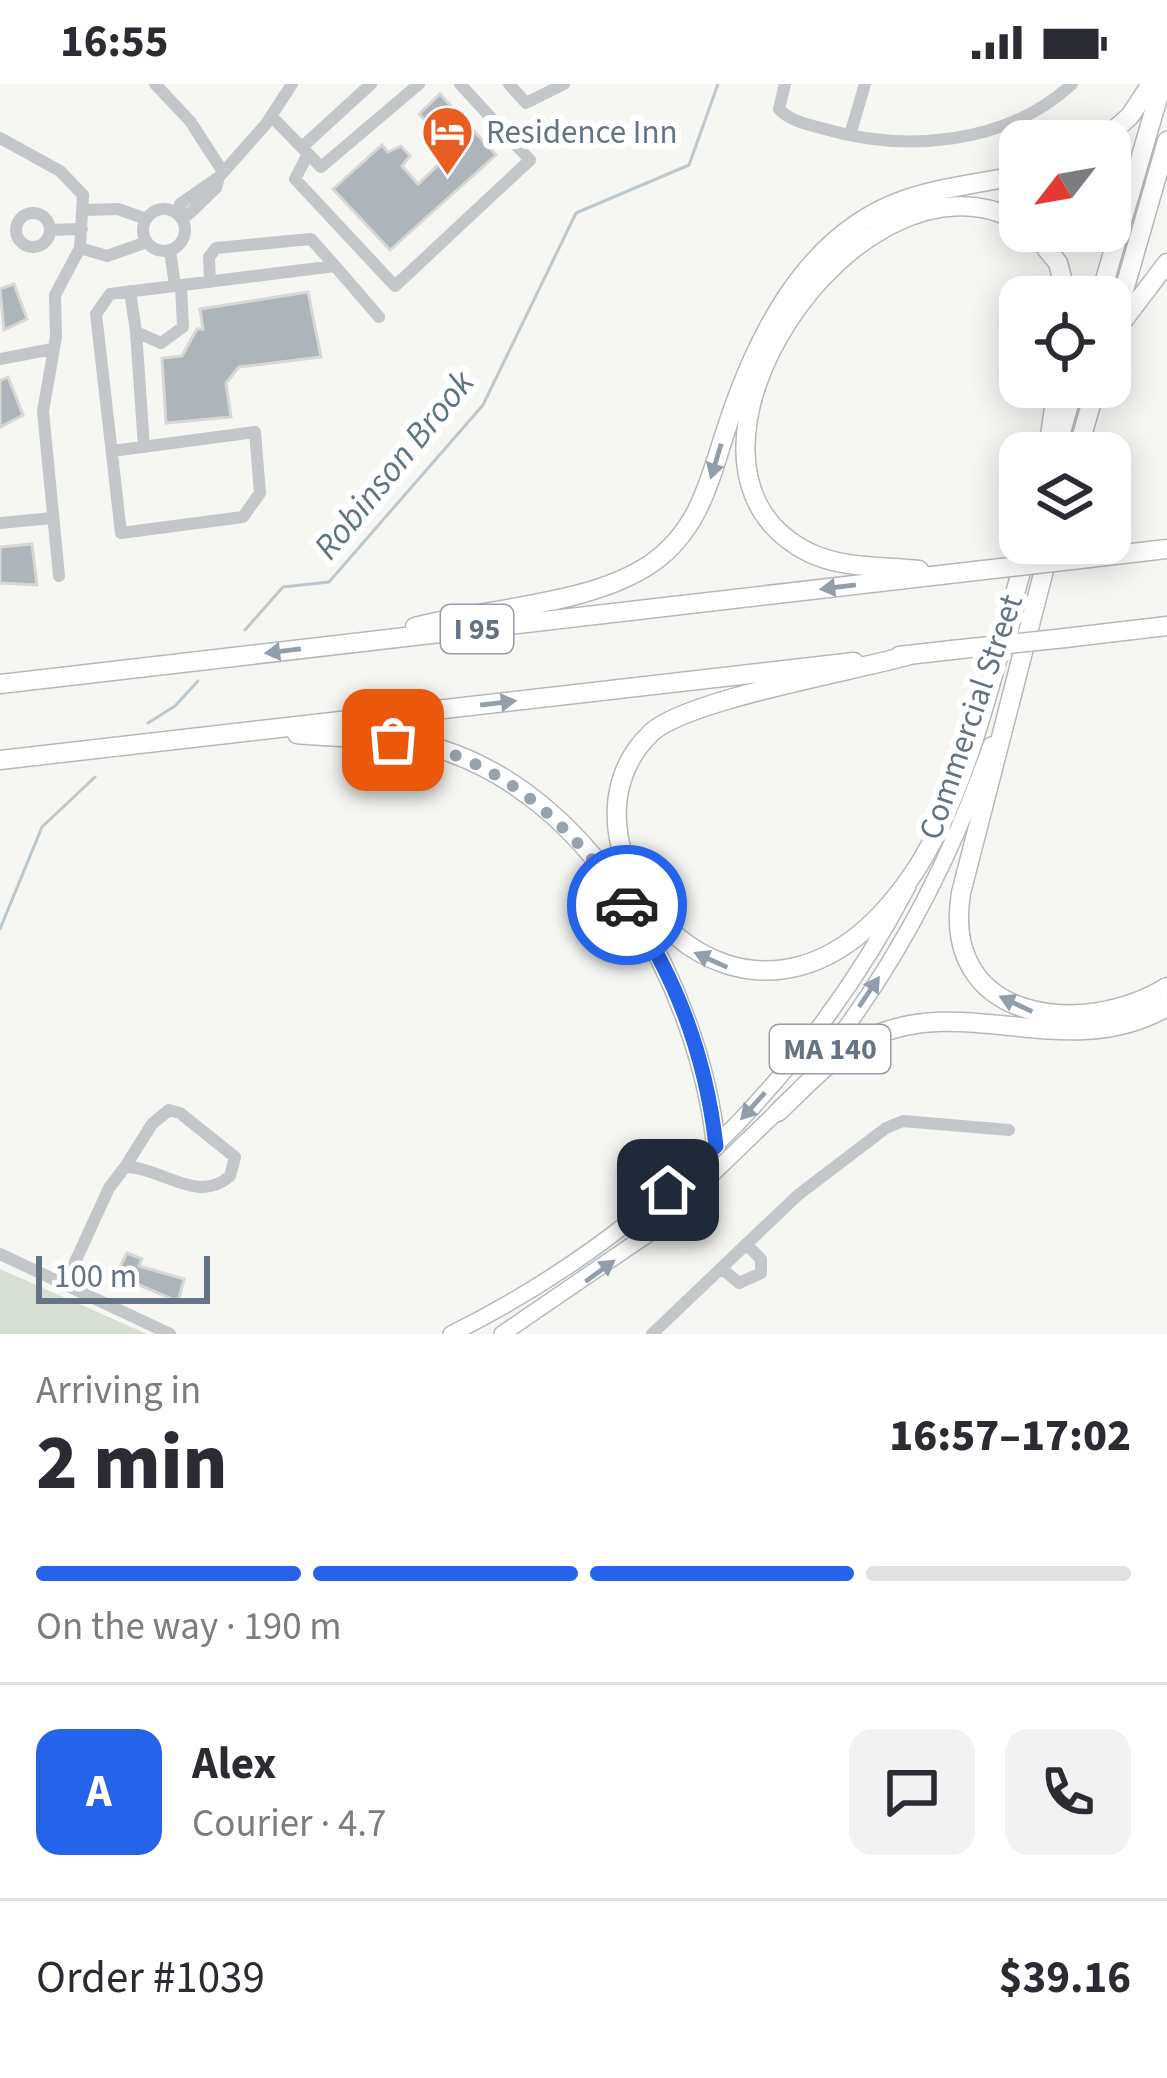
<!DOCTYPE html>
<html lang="en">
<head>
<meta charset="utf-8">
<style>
	:root { --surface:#fff; --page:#f2f2f3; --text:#2b2b33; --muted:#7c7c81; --line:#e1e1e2; --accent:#2563eb }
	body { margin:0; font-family:"Source Sans 3",sans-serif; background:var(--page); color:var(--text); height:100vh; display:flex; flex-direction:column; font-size:45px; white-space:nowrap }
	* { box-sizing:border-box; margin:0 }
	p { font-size:39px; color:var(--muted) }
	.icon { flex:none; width:66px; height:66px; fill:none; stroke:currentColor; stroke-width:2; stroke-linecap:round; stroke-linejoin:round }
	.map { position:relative; height:1250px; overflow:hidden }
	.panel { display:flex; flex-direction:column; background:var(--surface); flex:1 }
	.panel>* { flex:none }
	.needle { width:78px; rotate:239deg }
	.fabs { position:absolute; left:999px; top:36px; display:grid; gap:24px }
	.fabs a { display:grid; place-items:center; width:132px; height:132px; border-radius:24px; background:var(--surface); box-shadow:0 6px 30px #0003; font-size:60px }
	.scale { position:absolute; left:36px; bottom:30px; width:174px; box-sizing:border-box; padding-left:12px; border:6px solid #647485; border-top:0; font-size:33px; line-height:42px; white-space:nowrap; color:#647485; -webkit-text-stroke:9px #fff; paint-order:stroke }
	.pin { position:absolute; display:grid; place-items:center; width:102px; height:102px; color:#fff; margin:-51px; border-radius:24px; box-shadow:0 6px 18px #0006 }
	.courier { position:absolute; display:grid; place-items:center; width:120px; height:120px; margin:-60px; border:9px solid #2563eb; border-radius:50%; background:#fff; color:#222; box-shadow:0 3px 15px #0007 }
	.overview em { font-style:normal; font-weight:800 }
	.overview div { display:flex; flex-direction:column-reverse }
	.overview { display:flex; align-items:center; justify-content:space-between; height:204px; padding:0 36px }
	h1 { font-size:78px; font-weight:800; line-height:90px }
	.bar { display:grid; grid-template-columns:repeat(4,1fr); gap:18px 12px; align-content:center; height:144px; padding:0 36px }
	.bar i { height:15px; border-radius:9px; background:var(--line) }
	.bar .active { background:var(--accent) }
	.bar p { grid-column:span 4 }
	.line { display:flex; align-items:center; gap:30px; padding:0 36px; border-top:3px solid var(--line) }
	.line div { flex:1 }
	.round { display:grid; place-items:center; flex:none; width:126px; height:126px; border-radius:24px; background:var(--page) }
	.status { display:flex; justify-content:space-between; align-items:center; height:84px; padding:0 60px; background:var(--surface); direction:ltr }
	.status svg { height:33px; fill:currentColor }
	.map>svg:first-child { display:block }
	.green { fill:#d7ded4 }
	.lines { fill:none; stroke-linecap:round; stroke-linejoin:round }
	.stream { stroke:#bdc8cd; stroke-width:3 }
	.building { fill:#adb4ba; stroke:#d7d8d5; stroke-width:3 }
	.major-casing { stroke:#b6babe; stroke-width:18 }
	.highway-casing { stroke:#b6b9bc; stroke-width:21 }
	.minor { stroke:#c3c7ca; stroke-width:12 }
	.major { stroke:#fff; stroke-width:15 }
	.highway { stroke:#fff; stroke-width:18 }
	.highway-bridge-casing { stroke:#b6b9bc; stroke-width:21; stroke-linecap:butt }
	.highway-bridge { stroke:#fff; stroke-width:18 }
	.oneway { fill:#929eaa }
	.done { stroke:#97a2ac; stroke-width:12; stroke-dasharray:0 21.6 }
	.route { stroke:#2563eb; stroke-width:15 }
	.labels { text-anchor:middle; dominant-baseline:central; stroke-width:12; stroke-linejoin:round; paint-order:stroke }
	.shield { fill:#fff; stroke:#929eaa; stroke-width:3 }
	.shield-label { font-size:30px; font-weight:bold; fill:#647485 }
	.poi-label { font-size:33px; fill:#647485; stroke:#fff; text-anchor:start }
	.street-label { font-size:33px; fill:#647485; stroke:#fff }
	.water-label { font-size:36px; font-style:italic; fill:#5f7682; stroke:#fff }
</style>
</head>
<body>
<div class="status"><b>16:55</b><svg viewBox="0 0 49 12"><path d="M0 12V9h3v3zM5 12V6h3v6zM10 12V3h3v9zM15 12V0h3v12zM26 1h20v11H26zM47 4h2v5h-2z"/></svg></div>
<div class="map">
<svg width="1167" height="1250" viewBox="0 0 1167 1250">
	<rect width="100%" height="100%" fill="#f6f6f3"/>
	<path class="green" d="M0,1185L147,1250H0Z"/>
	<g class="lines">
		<path class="stream" d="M245,546L283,503L329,498L483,321L576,129L689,81L718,0
			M148,639L175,622L198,597
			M0,845L42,743L95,693"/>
	</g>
	<path class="building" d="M440,10L496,71L390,166L333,105L382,61L388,68L401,62L410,72L402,82L418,100L453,67L419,30Z
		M14,200L27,235L4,246L0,205Z
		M308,208L321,273L239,283L226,299L231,333L166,339L162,274L182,272L197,245H203L200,225Z
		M8,293L23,331L0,343V297Z
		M32,460L37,501L0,499V463Z
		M127,1169L142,1175L139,1182L184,1195L179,1214L174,1216L116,1191Z"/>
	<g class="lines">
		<defs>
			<path id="major" d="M813,986C892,890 950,778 991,661
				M451,1250C647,1153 807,995 908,802
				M502,1250L654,1146L782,1023"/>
			<path id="highway" d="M1102,57L1130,32L1151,0
				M1032,147L1058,179L1067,213
				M1100,213L1162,0
				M1122,238L1167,179
				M1110,255L1167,57
				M1050,352L1057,303
				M1055,369L1074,303
				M1077,369L1096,303
				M1051,459L961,809C940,938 1082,955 1167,903
				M1089,474L1167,465
				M919,486C884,482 844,485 810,469C633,383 859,46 1020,138
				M415,543C486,524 592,521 652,479C696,448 708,403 723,355C753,260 802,152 904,116C941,103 982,99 1020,91
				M1065,554L1167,542
				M910,571C854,587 685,616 651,649C532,762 748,1027 911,793C970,708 1000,559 1029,459
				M899,572L952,566
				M0,600L975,487
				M297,650C346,655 396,651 443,666C599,717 700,909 716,1062
				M0,676L854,578
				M778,1028C807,1001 834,969 871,953C969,909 1067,980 1167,923"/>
		</defs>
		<use href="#major" class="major-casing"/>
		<use href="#highway" class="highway-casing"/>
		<path class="minor" d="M155,0L190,37L223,88
			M509,0L526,19L564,0
			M785,0L779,25C790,37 806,40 821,44C904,69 1006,61 1072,0
			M271,32L321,83L419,0
			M850,51L865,0
			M0,54L60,87L83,111L80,164L55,211L56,253L43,327L59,492
			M302,63L371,0
			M308,70L295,95L395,202L530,76L460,0
			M143 146a21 21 0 1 1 42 0a21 21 0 1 1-42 0Z
			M84,126L118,125L146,135
			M181,128L189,130L216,104L219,93L266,40L292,0
			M16 146a17 17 0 1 1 34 0a17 17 0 1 1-34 0Z
			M179,131L180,120L219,93
			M50,146L82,145
			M80,164L107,172L147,158
			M170,166L175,202
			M210,198L209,173L216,164L311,155L335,182
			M130,207L136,248L161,259L183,243L181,201
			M136,248L144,363
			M0,275L52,265
			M112,367L255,348L260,409L243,433L121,449L96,230L110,210L335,182L379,233
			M0,439L52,434
			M0,1170L170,1250
			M721,1184L739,1199L761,1189V1175L746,1160
			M65,1200L109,1104L125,1083C162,1083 197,1121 230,1092L235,1073L180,1029L169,1026L152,1040L125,1083
			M652,1250L798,1111L886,1044L903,1037L1009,1046"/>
		<use href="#major" class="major"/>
		<use href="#highway" class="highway"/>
		<defs>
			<path id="highway-bridge" d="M975,487L1089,474
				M952,566L1065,554"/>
		</defs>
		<use href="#highway-bridge" class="highway-bridge-casing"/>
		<use href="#highway-bridge" class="highway-bridge"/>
	</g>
	<defs><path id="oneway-solid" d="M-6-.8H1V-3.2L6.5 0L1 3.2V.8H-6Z" transform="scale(3)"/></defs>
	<g class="oneway">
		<use href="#oneway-solid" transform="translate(716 377) rotate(107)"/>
		<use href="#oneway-solid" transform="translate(838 503) rotate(173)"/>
		<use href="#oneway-solid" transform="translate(283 567) rotate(173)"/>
		<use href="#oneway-solid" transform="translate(498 619) rotate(-7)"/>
		<use href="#oneway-solid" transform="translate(711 876) rotate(-156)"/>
		<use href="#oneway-solid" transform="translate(869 908) rotate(-56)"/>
		<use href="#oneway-solid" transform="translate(1016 920) rotate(-155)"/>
		<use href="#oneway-solid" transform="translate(753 1022) rotate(132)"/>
		<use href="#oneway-solid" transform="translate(600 1187) rotate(-36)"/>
	</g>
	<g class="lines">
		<path class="done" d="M393,656C495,667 571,741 627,821"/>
		<path class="route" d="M627,821C678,895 706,974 716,1062L668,1106"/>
	</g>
	<defs>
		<symbol id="hotel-pin" viewBox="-11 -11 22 30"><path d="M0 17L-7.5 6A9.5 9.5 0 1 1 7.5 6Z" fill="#e95e20" stroke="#fff"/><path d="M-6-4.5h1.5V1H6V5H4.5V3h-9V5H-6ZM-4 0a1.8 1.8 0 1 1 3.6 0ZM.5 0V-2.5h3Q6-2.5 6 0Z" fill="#fff"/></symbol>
	</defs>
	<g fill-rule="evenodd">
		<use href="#hotel-pin" x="418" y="18" width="59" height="81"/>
	</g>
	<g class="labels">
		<g class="shield">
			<rect x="441" y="521" width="72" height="48" rx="9"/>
			<rect x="770" y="941" width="120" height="48" rx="9"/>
		</g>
		<g class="shield-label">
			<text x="477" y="545">I 95</text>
			<text x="830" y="965">MA 140</text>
		</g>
		<g class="poi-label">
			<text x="486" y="48">Residence Inn</text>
		</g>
		<g class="street-label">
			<text transform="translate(971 633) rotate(-71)">Commercial Street</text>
		</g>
		<g class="water-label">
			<text transform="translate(394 381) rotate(-51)">Robinson Brook</text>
		</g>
	</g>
</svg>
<div class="fabs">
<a><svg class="needle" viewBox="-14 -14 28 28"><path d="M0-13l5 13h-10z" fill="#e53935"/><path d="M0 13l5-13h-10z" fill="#7c7c81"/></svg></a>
<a><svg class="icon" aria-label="locate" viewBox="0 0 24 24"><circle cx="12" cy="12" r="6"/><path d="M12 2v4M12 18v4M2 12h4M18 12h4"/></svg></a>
<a><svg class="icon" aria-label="layers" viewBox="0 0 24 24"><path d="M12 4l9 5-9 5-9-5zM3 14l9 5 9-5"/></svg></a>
</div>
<div class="scale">100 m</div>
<div class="pin" style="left:393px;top:656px;background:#ea580c"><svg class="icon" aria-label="bag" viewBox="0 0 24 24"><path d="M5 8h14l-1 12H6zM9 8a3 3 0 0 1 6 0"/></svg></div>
<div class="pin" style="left:668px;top:1106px;background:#1f2937"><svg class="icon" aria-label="home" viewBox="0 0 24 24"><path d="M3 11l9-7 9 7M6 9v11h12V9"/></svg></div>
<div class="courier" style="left:627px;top:821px"><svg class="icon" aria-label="car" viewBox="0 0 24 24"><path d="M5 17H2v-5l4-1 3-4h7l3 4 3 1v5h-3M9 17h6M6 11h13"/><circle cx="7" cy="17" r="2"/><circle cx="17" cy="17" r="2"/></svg></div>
</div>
<section class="panel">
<div class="overview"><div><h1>2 min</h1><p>Arriving in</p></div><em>16:57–17:02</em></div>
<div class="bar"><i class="active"></i><i class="active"></i><i class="active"></i><i></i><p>On the way · 190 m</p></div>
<div class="line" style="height:216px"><b class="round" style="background:var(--accent);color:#fff">A</b><div><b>Alex</b><p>Courier · 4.7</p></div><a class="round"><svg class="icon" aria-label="chat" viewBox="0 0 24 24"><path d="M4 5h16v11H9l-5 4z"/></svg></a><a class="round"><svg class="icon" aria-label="phone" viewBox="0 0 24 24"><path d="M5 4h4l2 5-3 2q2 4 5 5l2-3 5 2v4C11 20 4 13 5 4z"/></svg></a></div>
<div class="line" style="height:156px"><div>Order #1039</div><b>$39.16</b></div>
</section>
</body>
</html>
